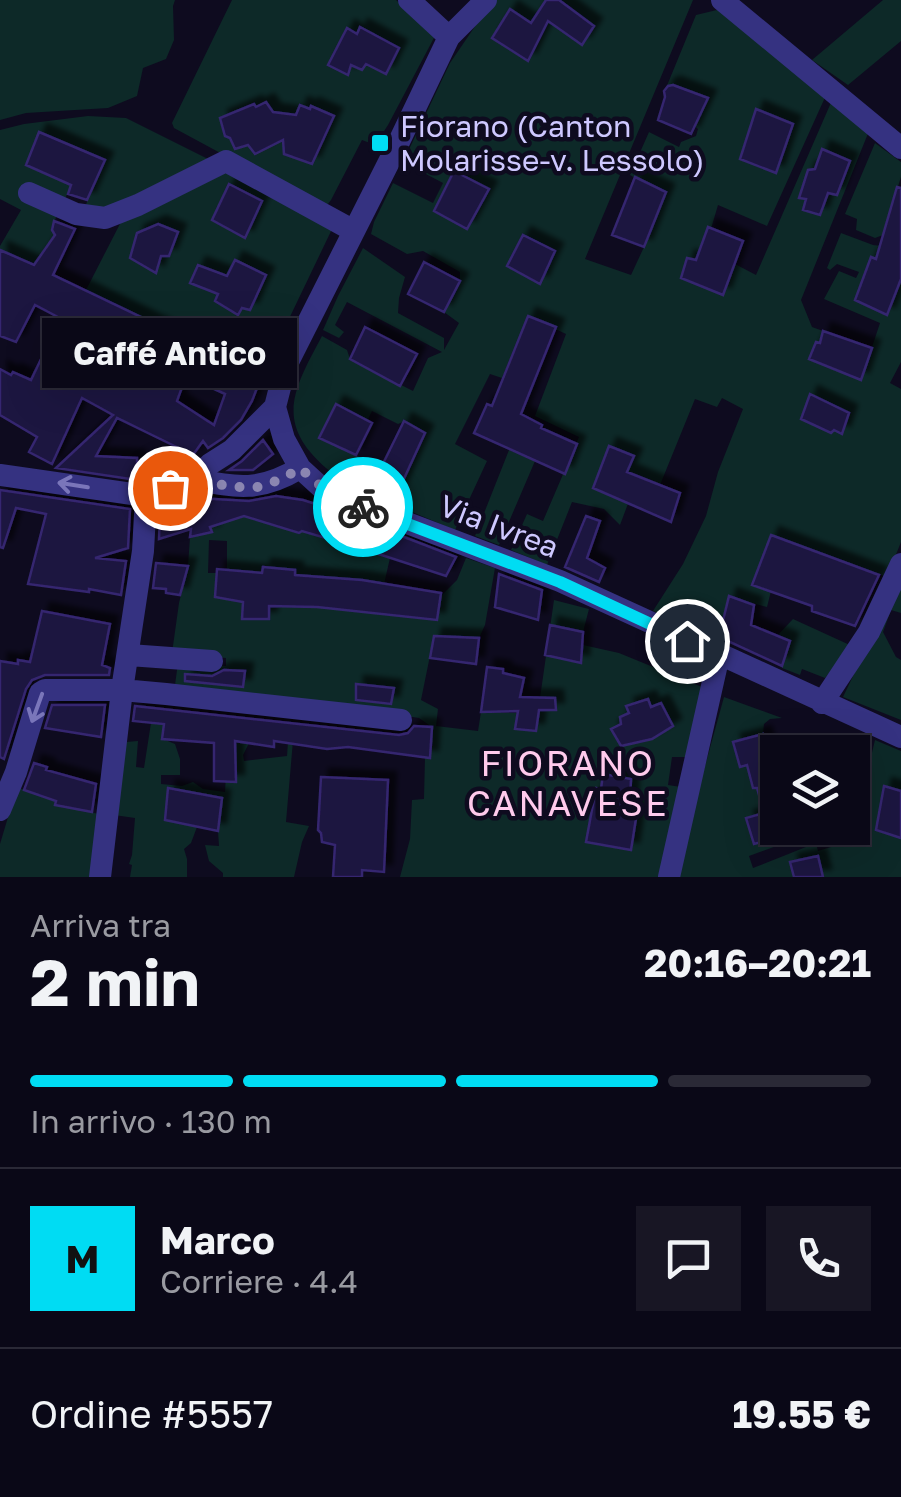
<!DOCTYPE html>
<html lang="it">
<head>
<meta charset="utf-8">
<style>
	:root { --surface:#0a0817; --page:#181624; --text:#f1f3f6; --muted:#999aa1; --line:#2a2936; --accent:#00dcf3 }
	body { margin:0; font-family:"Golos Text",sans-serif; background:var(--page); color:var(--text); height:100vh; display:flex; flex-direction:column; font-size:38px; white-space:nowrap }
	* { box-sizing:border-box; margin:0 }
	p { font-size:32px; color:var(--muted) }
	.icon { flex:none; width:55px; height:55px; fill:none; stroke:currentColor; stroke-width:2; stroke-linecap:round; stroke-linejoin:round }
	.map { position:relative; height:877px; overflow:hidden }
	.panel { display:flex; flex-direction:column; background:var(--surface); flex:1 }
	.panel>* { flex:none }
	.buttons { position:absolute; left:760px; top:735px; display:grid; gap:20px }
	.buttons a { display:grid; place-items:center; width:110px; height:110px; border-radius:0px; background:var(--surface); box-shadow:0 10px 40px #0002,0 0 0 2px var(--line); font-size:50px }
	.pin { position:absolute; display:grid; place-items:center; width:85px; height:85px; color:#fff; margin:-42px; border:5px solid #fff; border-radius:50%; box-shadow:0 2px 10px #0007 }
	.courier { position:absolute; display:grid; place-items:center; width:100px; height:100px; margin:-50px; border:8px solid #00dcf3; border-radius:50%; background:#fff; color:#222; box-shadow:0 2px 12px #0007 }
	.bubble { position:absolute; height:70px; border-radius:0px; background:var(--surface); box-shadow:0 10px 40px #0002,0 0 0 2px var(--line); font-size:32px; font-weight:700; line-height:70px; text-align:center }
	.overview em { font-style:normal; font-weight:700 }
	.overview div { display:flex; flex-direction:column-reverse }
	.overview { display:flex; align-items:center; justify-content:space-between; height:170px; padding:0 30px }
	h1 { font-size:65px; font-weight:700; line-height:75px }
	.bar { display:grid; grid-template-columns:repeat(4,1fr); gap:15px 10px; align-content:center; height:120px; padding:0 30px }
	.bar i { height:12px; border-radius:8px; background:var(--line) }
	.bar .on { background:var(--accent) }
	.bar p { grid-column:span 4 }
	.line { display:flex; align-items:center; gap:25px; padding:0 30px; border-top:2px solid var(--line) }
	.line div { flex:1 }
	.round { display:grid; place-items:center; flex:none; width:105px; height:105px; border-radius:0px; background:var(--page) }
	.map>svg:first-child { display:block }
	.green { fill:#0d2928; fill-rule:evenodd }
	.building { fill:#1e1541; stroke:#34266f; stroke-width:2.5; fill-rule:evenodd; filter:url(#shadow) }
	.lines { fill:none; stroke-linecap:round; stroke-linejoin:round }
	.street { stroke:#353281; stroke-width:22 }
	.oneway { stroke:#7a76ba }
	.done { stroke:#8b86b1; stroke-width:10; stroke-dasharray:0 18 }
	.route { stroke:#00dcf3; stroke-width:12 }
	.poi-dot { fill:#00dcf3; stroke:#0e0b1f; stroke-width:4 }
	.labels { text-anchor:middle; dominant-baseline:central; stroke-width:9; stroke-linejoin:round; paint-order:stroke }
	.poi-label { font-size:30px; fill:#cec8ff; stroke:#0e0b1f; text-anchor:start }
	.street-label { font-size:30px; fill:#cec8ff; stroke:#0e0b1f }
	.quarter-label { font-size:35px; letter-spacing:2.5px; fill:#ffcaec; stroke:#0e0b1f }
</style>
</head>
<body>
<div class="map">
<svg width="901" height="877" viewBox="0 0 901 877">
	<defs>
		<filter id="shadow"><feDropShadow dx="8" dy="-8" stdDeviation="2.5" flood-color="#0009"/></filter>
	</defs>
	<rect width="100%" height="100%" fill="#0e0b1f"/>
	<path class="green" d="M0,0H175L173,6L174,40L166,59L143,68L137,96L108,108L26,113L0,120Z
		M232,0H396L436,34L388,125L375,145L362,140L331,200L324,209L174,128L172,123Z
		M493,0H693L585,259L631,275L644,247L612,235L635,178L630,175L649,132L679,147L681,142L696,136L698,129L695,126L708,97L673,85L666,88L696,15L721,9L827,93L767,226L718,205L711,229H708L696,260L687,258L722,295L735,264L756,275L833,98L869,131L801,300L812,327L823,331L820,343L861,380L880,323L824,299L839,271L856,278L859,272L837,264L830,270L827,268L841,233L873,245L890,247L901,251V362L890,383L901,389V542L887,577L771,536V591L767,607L729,597L718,641L653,611L683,564L706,516L718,472L743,409L722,398L717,407L695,399L660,485L638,477L620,525L604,509L572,502L547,565L511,550L527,514L543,521L579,437L535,416L566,334L528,316L502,378L490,374L455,444L487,461L455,530L393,504L424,434L405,421L398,424L372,411L368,419L372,423L356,455L359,457L332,473C273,425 292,392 322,336L347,350L350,359L413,391L428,358L442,352L347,302L335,325L344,332L339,338L323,330L338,296L363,248L405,277L399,298L398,313L444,338V350L459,323L444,312L460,281V272L423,251L407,254L371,234L374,222L393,183L433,203L443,183L403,162L450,63Z
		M883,0H901V41L848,85L812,60Z
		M88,116L126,118L214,162L122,209H84L105,160L39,132L26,165L71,185C65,201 56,213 52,230L57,238H53L34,265L0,250V246L21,210L0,199V130L24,124Z
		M875,143L901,162V177L883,235L875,238L856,230L857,219L845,214Z
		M230,170L334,225L262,375L222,358L86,290L123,218Z
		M509,450L535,461L499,545L475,536Z
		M244,516L299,533L303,531L390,558L384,584L242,602V618L269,606L317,607L436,620L440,597L457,580L466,558L495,568L485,625L479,638L434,636L421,700L438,709L436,726L478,731L481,712L517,713L516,729L540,698L554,600L589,609L583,632V645L619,653L702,687L690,757H672L668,785L681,787L659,877H400L410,839L412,800L424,799L425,757H430L432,727L419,718L394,714L174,692L178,663L226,666V658L172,653L179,603L188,566L190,537L211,532L210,527ZM209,540L227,541V569L245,572L241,601L215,597L216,573H208Z
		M898,582L901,583V613L891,610L883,632L896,657L901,660V720L843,697Z
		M793,619L852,646L825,678L802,669L800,675L782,668L789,641L777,636Z
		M724,697L782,718L770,719L764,724L763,734L770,756L777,754L778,828H801C789,845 768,848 749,856L753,868L816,843L818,851L831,847L826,831L852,828L853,754L870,761L875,740L901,751V877H679L694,806Z
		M151,723L164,724L163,739L175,744L180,759V775H161V784L182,786L193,782L203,789L225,792L228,741L249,743L243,755L244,761L287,756L289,728L294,729L286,822L309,826L302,842L294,877H223V873L209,861L205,845L219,846L218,831L197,827L191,843L184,849L187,859V877H130L132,865L129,864L132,855L135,818L114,815L126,742L138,741L136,767L144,768Z
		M17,787L54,801L56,805L99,814L91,877H0V844Z"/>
	<path class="building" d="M546,0H559L594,26L582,45L548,21L528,61L492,38L510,9L531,23Z
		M360,27L399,48L386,74L366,64L362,70L351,65L348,75L328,65L347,28L357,34Z
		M673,85L708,98L691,134L658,120L665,97L664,91L668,86Z
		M266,102L273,112L296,115L300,105L310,109L311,106L334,116L312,164L284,154L283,140L255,154L248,145L235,149L230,138L225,136L220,118L254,104L256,107Z
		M756,109L793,124L776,173L740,159Z
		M39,132L105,160L87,200L68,194L71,185L26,165Z
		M822,149L850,161L837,195L828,193L820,215L803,210L806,199L799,198L808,170L815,169Z
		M454,171L489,189L467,229L434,211Z
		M635,177L666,192L644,247L612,235Z
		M229,184L262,201L245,238L212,220Z
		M897,187L901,188V279L887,315L855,300L871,257L876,259Z
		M54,221L75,229L53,275L262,375L252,401L241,420L223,438L208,448L203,441L193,455L117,418L96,456L137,458V480L56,468L113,415L82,398L52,464L29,452L37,437L0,415V369L11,375L13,372L31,380L41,359L57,365L77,325H73L35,305L16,342L0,336V250L34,265L55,235L52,230ZM99,329L161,362L147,386L86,357ZM186,376L225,394L214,425L177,401Z
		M158,224L178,232L169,256H161L156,273L130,258L137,233Z
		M708,227L743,241L723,295L681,278L687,258L696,260Z
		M523,235L555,251L540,284L507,266Z
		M235,260L266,275L250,310L242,308L238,315L215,301L218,294L190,283L198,265L227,276Z
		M424,262L460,281L444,312L408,294Z
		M528,316L556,327L521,414L542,425L541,428L577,444L565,474L474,433L487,404L492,406Z
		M365,327L417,354L400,386L350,359Z
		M823,331L872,348L861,380L809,359L816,342L820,343Z
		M810,394L849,413L842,434L834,430L831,433L801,419Z
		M336,404L372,423L356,455L319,438Z
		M404,421L425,433L396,496L372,486Z
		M263,440L273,454L253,470H229L242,461Z
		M609,446L634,456L627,472L680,493L671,522L593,488Z
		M0,490L130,509L128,548L95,558L126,561L121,595L89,589V592L28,584L46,514L16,508L3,548L0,547Z
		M276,496L303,500L334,510L456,557L446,576L360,548L302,531L299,533L244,516L210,527L212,532L190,537L191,529L159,539L160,512L197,498L249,501Z
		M586,516L600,521L587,558L605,568L599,582L565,567Z
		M771,535L879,575L855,626L812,611V606L752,585Z
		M156,563L188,566L180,595L166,593V589L153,588Z
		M263,567L295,570V575L362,580L441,593L437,620L317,607L269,606V619H242L243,602L215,597L217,569L262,573Z
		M499,574L542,590L538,620L495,607Z
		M729,596L754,605L751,625L790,641L782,666L719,637Z
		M42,611L110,624L102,665L110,668L109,675H45L32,680L26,689L4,759L0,757V661L18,664V660L30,662Z
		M550,625L583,632L581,663L545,655Z
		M434,636L479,638L476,664L430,658Z
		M487,667L503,669V673L524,678L520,697L555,698L556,710H539L536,731L515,729L518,711L481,712Z
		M224,670L245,671L243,687L185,681V674L212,676Z
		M356,684L394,688L391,704L356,700Z
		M648,699L651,707L661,703L673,726L652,739L621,746L611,729L621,724L620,717L629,713L626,706Z
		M52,705H105L101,737L45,728Z
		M135,706L399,735L408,733L414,726L432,727L430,758L348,747L327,749L274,741V747L235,741L236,782L214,781V743L162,739L164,724L133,721Z
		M763,734L770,756L775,755L778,762V797L761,802L757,788H753L747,765L740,767L733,742Z
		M34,763L47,767L46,770L96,784L92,812L55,805L56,801L24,790Z
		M603,774L631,779L630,802L637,812L631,850L586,842L596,788L601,789Z
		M321,777L388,780L384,872L362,870V877H333L335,845L322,842L321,833L318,830Z
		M884,786L901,791V838L876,830Z
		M168,788L222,798L218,831L165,820Z
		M775,810L778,828H781L784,836L754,844L746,818Z
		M818,856L823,877H794L790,862Z"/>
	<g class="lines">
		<path class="street" d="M409,0L449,37
			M486,0L449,37L396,148L285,368L275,407L284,439L300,468L323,489L365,507L560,581L901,737
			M722,0L901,148
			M29,193L76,214L105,218L138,205L226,161L354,231
			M0,475L146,496L194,479L210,464L232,450L275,407
			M194,479C238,488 260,492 300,468
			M129,655L212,661
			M822,703L869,632L901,564
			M0,810L16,772L40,693L45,690H122L166,694L401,720
			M100,877L122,690L143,551L146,496
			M669,877L719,655"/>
	</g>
	<defs><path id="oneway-shaft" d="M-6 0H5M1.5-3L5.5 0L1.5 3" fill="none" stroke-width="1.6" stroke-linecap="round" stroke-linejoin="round" transform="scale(2.5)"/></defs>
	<g class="oneway">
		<use href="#oneway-shaft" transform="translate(73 485) rotate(-171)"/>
		<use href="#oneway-shaft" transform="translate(37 708) rotate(110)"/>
	</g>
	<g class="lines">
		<path class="done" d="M170,488L194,479L232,487H258L282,479L300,468L323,488L363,507"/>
		<path class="route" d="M363,507L560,582L687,641"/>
	</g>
	<rect class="poi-dot" x="370" y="133" width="20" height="20" rx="5"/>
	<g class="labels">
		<g class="poi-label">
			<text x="400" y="126">Fiorano (Canton<tspan x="400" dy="34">Molarisse-v. Lessolo)</tspan></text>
		</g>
		<g class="street-label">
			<text transform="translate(499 526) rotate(21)">Via Ivrea</text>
		</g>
		<g class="quarter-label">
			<text x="568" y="763">FIORANO<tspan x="568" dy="40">CANAVESE</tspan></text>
		</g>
	</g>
</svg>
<div class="buttons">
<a><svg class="icon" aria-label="layers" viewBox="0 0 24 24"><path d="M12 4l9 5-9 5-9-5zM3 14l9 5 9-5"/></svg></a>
</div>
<div class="pin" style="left:170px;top:488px;background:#ea580c"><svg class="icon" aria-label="bag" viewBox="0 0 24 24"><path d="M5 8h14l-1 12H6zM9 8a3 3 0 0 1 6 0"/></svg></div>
<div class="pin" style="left:687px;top:641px;background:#1f2937"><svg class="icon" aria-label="home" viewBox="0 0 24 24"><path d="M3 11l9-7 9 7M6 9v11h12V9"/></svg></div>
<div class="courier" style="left:363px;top:507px"><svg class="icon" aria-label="bike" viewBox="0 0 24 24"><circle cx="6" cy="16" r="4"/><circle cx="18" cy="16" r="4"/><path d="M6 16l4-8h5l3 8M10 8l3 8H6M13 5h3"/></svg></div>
<div class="bubble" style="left:42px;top:318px;width:255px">Caffé Antico</div>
</div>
<section class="panel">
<div class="overview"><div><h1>2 min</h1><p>Arriva tra</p></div><em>20:16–20:21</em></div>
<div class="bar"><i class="on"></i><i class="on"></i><i class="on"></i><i></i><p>In arrivo · 130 m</p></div>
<div class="line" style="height:180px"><b class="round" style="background:var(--accent);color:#111">M</b><div><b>Marco</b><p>Corriere · 4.4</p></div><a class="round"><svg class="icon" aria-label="chat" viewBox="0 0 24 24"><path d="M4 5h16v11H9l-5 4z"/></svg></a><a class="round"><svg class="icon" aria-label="phone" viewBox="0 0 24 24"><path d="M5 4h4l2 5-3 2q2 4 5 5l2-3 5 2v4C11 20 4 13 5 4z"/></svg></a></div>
<div class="line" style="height:130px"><div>Ordine #5557</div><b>19.55 €</b></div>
</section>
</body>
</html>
